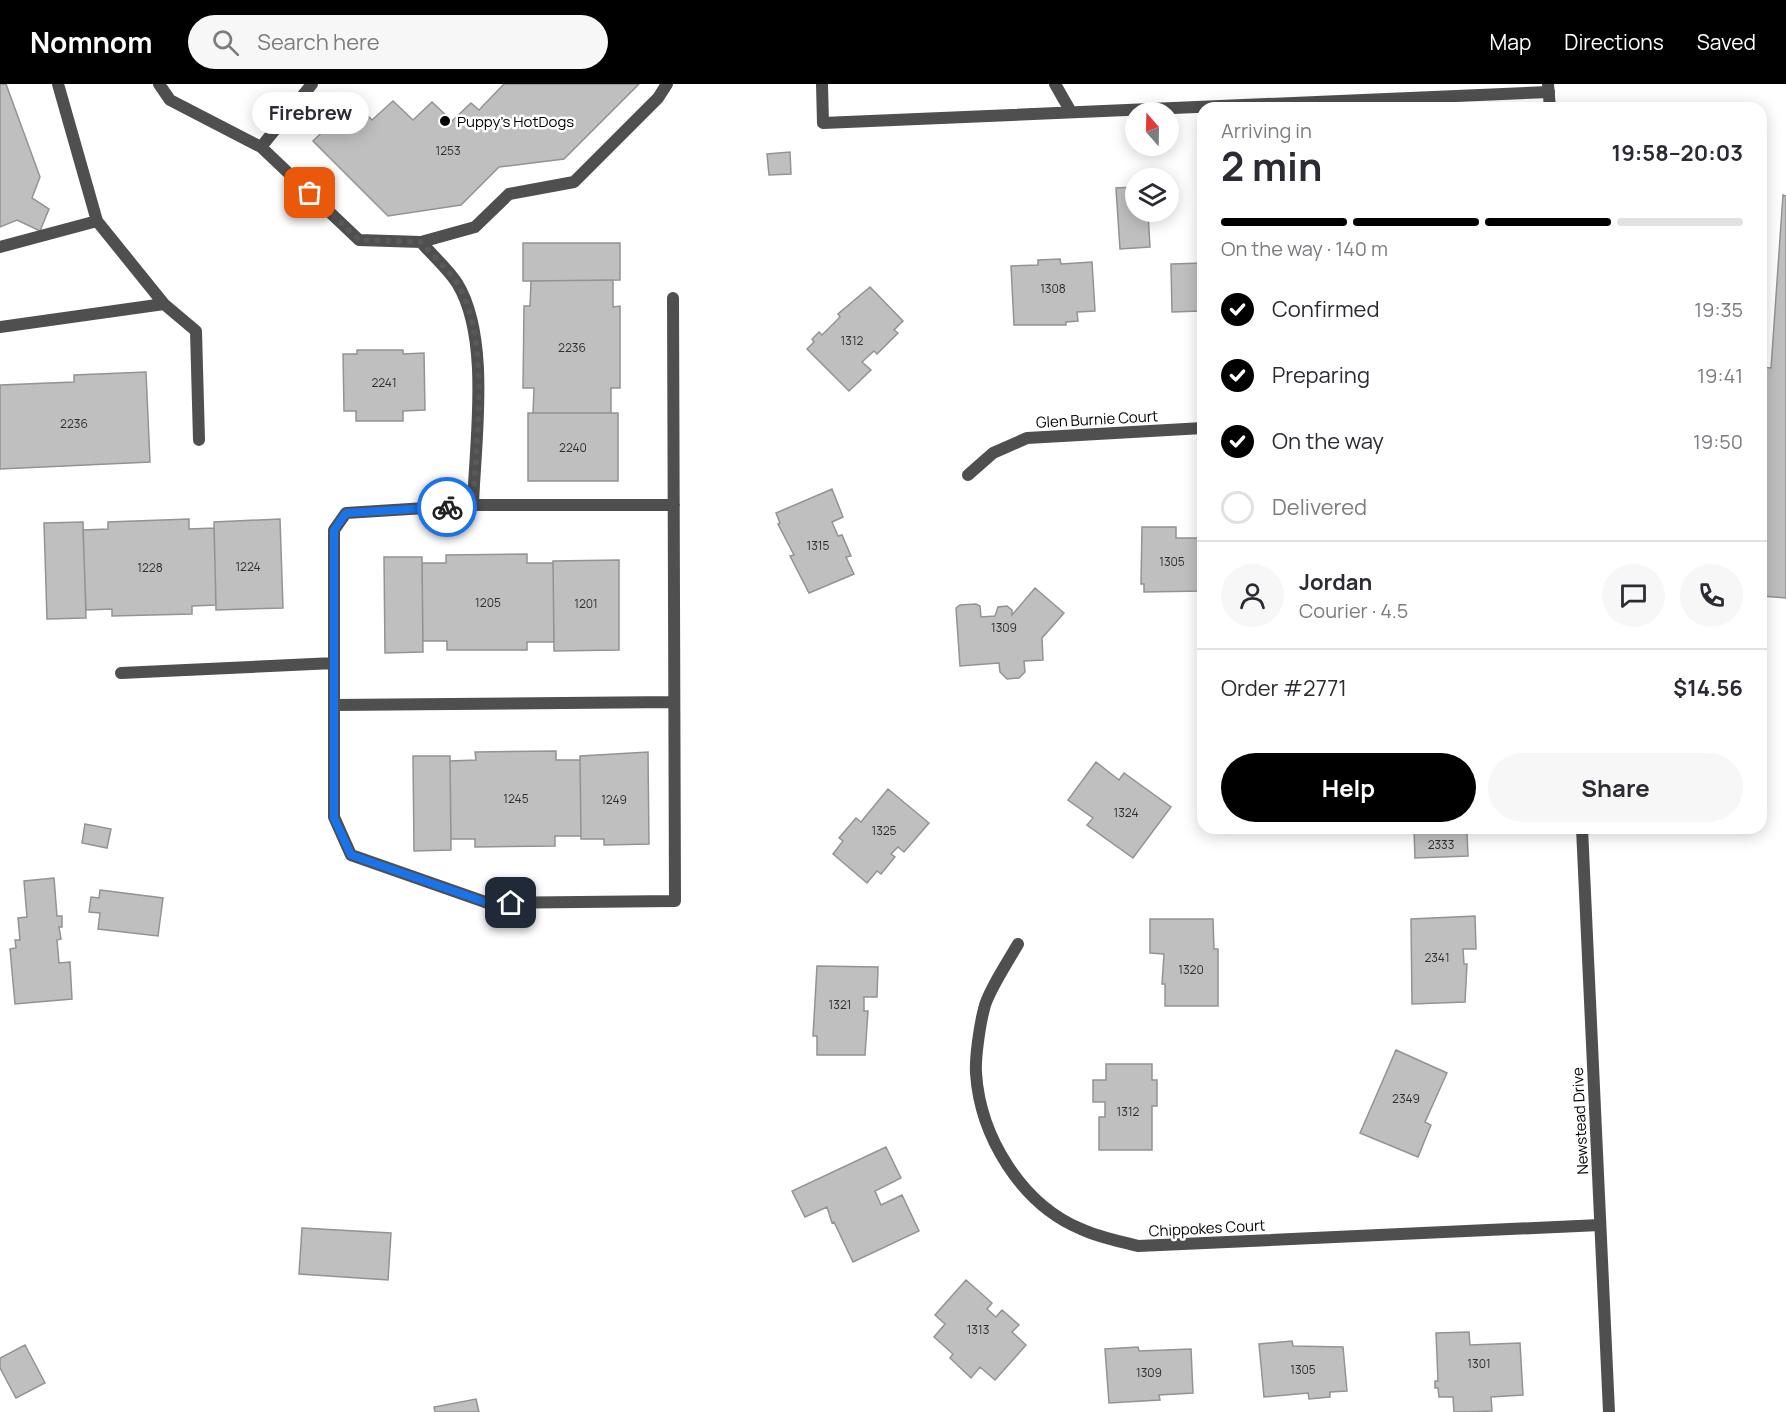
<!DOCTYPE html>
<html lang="en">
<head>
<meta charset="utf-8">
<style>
	:root { --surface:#fff; --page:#f7f7f7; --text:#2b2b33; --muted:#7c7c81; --line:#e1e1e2; --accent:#000 }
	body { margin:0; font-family:Manrope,sans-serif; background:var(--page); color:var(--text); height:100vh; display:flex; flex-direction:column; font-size:22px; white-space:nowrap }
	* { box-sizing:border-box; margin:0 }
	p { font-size:20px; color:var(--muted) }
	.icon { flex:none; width:33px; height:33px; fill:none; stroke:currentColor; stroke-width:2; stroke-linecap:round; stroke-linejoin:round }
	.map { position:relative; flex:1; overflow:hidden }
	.side { position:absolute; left:1197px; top:18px; width:570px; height:732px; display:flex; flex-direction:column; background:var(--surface); border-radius:18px; box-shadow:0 3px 15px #0003 }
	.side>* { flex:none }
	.needle { width:39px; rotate:340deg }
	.buttons { position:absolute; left:1125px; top:18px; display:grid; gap:12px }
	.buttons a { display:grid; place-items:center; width:54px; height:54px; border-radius:50%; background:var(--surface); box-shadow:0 3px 15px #0003; font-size:30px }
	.pin { position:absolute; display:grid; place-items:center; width:51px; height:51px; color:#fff; margin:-26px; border-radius:12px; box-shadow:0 3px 9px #0006 }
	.courier { position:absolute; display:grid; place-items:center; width:60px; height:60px; margin:-30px; border:4px solid #1a73e8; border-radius:50%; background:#fff; color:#222; box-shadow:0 2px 8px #0007 }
	.bubble { position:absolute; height:42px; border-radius:21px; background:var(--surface); box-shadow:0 3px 15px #0003; font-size:20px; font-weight:700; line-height:42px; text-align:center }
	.summary em { font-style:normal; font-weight:700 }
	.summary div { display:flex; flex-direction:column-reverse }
	.summary { display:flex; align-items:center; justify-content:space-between; height:102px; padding:0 24px }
	h1 { font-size:39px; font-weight:700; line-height:45px }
	.bar { display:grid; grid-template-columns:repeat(4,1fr); gap:9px 6px; align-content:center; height:72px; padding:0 24px }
	.bar i { height:8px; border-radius:4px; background:var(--line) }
	.bar .selected { background:var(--accent) }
	.bar p { grid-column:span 4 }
	.line { display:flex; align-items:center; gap:15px; padding:0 24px; border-top:2px solid var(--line) }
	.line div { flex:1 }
	.round { display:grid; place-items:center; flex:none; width:63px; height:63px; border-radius:32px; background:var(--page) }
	ol { padding:0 24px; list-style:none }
	li { display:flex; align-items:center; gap:18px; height:66px }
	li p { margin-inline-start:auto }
	li .icon { padding:6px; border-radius:50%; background:var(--accent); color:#fff; stroke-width:4 }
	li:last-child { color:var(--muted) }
	li i { width:33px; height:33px; border:3px solid var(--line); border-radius:50% }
	.cta { display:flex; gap:12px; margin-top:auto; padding:12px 24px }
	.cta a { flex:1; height:69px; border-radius:36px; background:var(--accent); color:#fff; font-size:24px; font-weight:700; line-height:69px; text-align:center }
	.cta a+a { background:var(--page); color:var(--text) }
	header { display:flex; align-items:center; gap:36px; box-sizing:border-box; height:84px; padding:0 30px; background:var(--accent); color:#fff }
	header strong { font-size:28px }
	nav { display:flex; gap:33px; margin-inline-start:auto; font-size:21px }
	.search { width:420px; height:54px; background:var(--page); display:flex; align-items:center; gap:15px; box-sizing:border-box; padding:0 21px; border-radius:33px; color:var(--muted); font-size:22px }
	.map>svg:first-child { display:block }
	.building { fill:#bfbfbf; stroke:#939393; stroke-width:1.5 }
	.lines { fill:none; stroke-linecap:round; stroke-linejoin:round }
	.service { stroke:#4f4f4f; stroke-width:12 }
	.minor { stroke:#4f4f4f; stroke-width:12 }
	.tertiary { stroke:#4f4f4f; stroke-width:12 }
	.done { stroke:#595959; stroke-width:6; stroke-dasharray:0 10.8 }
	.route { stroke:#1a73e8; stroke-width:8 }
	.poi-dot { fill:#000; stroke:#fff; stroke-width:2 }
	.labels { text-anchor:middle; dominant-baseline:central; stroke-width:5; stroke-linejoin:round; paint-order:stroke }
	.number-label { font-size:12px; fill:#303030 }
	.poi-label { font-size:15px; fill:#000; stroke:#fff; text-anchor:start }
	.street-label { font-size:15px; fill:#000; stroke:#fff }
</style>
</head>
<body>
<header>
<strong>Nomnom</strong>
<div class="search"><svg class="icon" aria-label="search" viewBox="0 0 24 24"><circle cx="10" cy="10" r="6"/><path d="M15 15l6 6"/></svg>Search here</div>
<nav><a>Map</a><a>Directions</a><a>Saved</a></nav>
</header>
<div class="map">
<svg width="1786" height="1328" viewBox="0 0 1786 1328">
	<rect width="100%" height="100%" fill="#fff"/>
	<path class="building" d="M0,0H6L40,93L32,114L49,125L40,147L17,136L0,143Z
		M504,0H639L564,75L499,83L461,121L388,132L313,57L354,17L372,36L393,17L413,36L432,18L452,37L471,19L479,26Z
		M790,68L791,90L769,91L767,70Z
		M1136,103V128H1148L1150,163L1120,165L1116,104Z
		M1783,111L1786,112V514L1761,512V283L1771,284Z
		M523,159H620V196L523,197Z
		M1060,175L1061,180L1092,178L1095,227L1077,228L1078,237L1066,238V241H1014L1011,182L1038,181V176Z
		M1203,179V230L1202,227L1172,228L1171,180Z
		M613,196V223L620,222V304H611V329H533L534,304H523L524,222H530L531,197Z
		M870,203L903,237L894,246L898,249L877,270L874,267L862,278L871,286L849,307L807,265L814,258L812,255L819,248L822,251L840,233L838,230Z
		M357,266H403V270L424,269L425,326L403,327V337H356V327H344L343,270H357Z
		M146,288L150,378L0,385V301L74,298V291Z
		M528,329H618V397H528Z
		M832,405L843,433L832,438L838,452L842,451L851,472L846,473L854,490L809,509L790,472L794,471L778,440L780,439L776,429Z
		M189,435V445L214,444L216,521L192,522V530L112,532V525L86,526L83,446L108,445V438Z
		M280,435L283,524L216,526L214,438Z
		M83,438L86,534L47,535L44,439Z
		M1142,443H1176V454H1203V507L1144,508V500H1141Z
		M527,470V479H553L554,558H527V566H447V557H423L422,479H446V471Z
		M384,473H422L423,568L385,569Z
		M619,476V566L554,567L553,477Z
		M1035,504L1064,529L1042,554L1043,576L1024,577L1025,588L1019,594L1007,595L1000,588L999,579L960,582L956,524L960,521L976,520L980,522L981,533L995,532L998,523L1007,522L1012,526V531Z
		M556,667V676H580L581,752H555V762L475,763V755H451L450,677L476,676L475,668Z
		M648,668L649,760L604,761V755H581L580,672Z
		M413,672H450L451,766L414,767Z
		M1096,678L1119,696L1124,689L1171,723L1133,774L1087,741L1093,734L1068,716Z
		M888,705L929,739L904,768L898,763L891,770L895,773L881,790L877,787L867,799L833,770L843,757L839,754L856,734L861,738Z
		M85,740L111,745L107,764L82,759Z
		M1408,744H1462V749H1467L1468,772L1415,774L1414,744Z
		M54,794L57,832H62V843H59L61,855L57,856L59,879L70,878L72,915L15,920L10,865L16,864L15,856H20L18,834L27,833L24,797Z
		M100,806L163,814L158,852L98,845L100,829L89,828L91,813L99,814Z
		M1475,832L1476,865H1463L1464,880H1467L1465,918L1412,920L1411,835Z
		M1150,835H1213L1214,865H1218V922H1165V900H1162L1164,870L1150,869Z
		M817,882L878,883L877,913H864V927H868L865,971H817V952H813Z
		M1396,966L1447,989L1425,1038L1431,1041L1418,1073L1360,1049Z
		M1106,980H1152V996H1157V1022H1152V1066H1099V1033H1105V1018H1093V996H1106Z
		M886,1063L901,1094L875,1107L881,1121L902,1111L919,1147L853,1178L834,1138L832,1139L827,1123L805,1133L792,1107Z
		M302,1144L391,1149L388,1196L299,1190Z
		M966,1196L992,1219L987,1225L996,1233L1002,1226L1019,1241L1012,1248L1026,1261L995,1296L980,1283L971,1294L950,1274L953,1270L934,1253L945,1240L935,1231Z
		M1469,1248L1470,1261L1520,1259L1523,1311L1491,1313L1492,1327L1469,1328H1454L1453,1313H1439L1438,1304H1435V1297H1438L1436,1249Z
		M1292,1257L1293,1262L1343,1263L1347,1307L1330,1308V1313L1309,1315L1308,1309L1264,1313L1259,1260Z
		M25,1261L45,1299L16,1314L0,1284V1274Z
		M1138,1263L1139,1267L1191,1265L1193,1309L1159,1311L1160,1316L1109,1319L1105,1265Z
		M476,1315L479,1328H435L434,1323Z"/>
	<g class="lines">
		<path class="service" d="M159,0L170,16L261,63L359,156L421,158L475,143L509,110L574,98L658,14L667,0
			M822,0L823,39L1549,8
			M1055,0L1071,28
			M261,63L312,0
			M97,137L164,220L196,247L199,356
			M421,158C432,171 448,185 457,199C491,254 475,358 473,421
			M0,163L97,137L58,0
			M673,214L675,817L488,819L351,771L334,733V446L346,429L473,421H674
			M0,243L164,220
			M121,589L334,579
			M334,621L674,618"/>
		<path class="minor" d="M968,391L993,369L1027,354L1203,344
			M1018,860C1009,876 987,909 984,925C980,940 975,973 976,989C980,1052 1021,1120 1081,1145C1098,1153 1119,1157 1138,1162L1600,1141"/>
		<path class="tertiary" d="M1548,0L1550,24
			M1582,744L1609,1328"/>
	</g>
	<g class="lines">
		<path class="done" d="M310,109L359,156L421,158C432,171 448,185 457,199C491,253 476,359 473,421L447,423"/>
		<path class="route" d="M447,423L346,429L334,446V734L351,771L488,819H511"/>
	</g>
	<circle class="poi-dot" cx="445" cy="37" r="6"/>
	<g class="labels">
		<g class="number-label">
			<text x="448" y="66">1253</text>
			<text x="1053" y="204">1308</text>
			<text x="852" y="256">1312</text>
			<text x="572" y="263">2236</text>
			<text x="384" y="298">2241</text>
			<text x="74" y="339">2236</text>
			<text x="573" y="363">2240</text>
			<text x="818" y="461">1315</text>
			<text x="1172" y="477">1305</text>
			<text x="248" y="482">1224</text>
			<text x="150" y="483">1228</text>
			<text x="488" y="518">1205</text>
			<text x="586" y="519">1201</text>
			<text x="1004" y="543">1309</text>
			<text x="516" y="714">1245</text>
			<text x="614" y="715">1249</text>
			<text x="1126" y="728">1324</text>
			<text x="884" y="746">1325</text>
			<text x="1441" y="760">2333</text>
			<text x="1437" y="873">2341</text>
			<text x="1191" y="885">1320</text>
			<text x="840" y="920">1321</text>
			<text x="1406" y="1014">2349</text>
			<text x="1128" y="1027">1312</text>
			<text x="978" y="1245">1313</text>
			<text x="1479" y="1279">1301</text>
			<text x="1303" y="1285">1305</text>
			<text x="1149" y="1288">1309</text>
		</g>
		<g class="poi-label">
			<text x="457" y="37">Puppy's HotDogs</text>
		</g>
		<g class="street-label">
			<text transform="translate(1097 335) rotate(-3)">Glen Burnie Court</text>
			<text transform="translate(1580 1037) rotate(-93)">Newstead Drive</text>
			<text transform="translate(1207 1144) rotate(-3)">Chippokes Court</text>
		</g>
	</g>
</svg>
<div class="buttons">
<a><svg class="needle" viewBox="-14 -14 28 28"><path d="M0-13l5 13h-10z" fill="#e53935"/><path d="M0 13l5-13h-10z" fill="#7c7c81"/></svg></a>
<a><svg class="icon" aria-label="layers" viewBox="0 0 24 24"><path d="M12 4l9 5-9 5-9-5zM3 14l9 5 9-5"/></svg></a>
</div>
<div class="pin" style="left:310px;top:109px;background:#ea580c"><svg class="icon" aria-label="bag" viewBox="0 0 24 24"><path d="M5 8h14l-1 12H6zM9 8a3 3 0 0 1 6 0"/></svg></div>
<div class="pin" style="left:511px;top:819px;background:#1f2937"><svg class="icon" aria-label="home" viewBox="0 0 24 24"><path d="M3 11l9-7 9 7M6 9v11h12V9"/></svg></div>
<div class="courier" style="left:447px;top:423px"><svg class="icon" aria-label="bike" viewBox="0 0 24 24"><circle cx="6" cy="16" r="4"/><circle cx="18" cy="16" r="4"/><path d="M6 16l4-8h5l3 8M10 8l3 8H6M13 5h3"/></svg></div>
<div class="bubble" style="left:252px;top:8px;width:117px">Firebrew</div>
<section class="side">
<div class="summary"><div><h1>2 min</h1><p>Arriving in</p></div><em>19:58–20:03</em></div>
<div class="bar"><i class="selected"></i><i class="selected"></i><i class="selected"></i><i></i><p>On the way · 140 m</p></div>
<ol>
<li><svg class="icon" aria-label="check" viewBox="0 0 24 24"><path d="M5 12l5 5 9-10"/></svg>Confirmed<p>19:35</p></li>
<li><svg class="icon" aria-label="check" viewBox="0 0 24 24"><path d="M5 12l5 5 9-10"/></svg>Preparing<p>19:41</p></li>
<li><svg class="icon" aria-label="check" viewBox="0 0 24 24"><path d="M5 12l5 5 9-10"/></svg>On the way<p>19:50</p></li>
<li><i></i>Delivered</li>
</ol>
<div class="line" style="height:108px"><a class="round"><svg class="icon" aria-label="person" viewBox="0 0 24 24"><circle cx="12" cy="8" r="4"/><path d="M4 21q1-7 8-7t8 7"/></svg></a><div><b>Jordan</b><p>Courier · 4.5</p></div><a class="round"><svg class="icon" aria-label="chat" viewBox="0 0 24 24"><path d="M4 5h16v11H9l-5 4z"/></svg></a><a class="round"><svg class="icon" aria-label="phone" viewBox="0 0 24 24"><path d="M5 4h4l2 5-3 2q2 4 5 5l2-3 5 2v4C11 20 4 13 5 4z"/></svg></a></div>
<div class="line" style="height:78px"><div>Order #2771</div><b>$14.56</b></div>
<div class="cta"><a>Help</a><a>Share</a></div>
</section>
</div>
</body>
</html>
